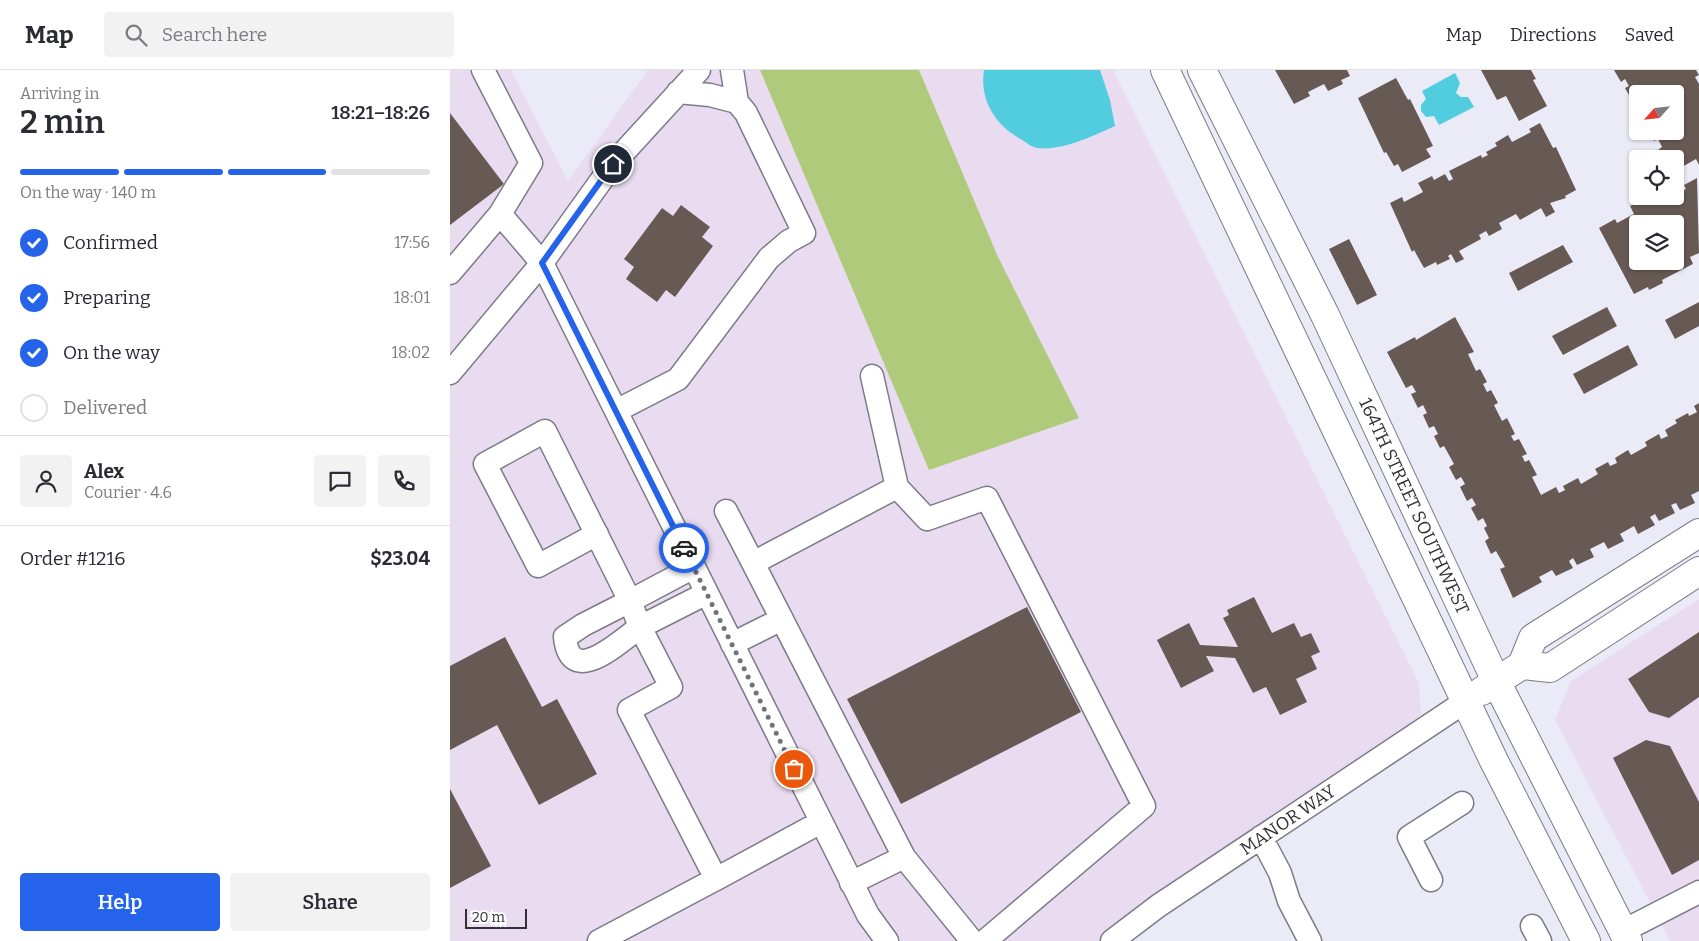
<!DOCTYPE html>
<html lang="en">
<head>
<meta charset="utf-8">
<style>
	:root { --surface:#fff; --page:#f2f2f3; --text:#2b2b33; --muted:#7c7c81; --line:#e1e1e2; --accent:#2563eb }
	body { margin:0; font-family:Bitter,serif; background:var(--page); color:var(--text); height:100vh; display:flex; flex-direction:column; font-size:19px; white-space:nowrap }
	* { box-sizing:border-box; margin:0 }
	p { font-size:16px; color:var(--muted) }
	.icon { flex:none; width:28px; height:28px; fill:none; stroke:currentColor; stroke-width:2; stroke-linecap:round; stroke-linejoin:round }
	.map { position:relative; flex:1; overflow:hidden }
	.details { display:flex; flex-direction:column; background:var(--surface); width:450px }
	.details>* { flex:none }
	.needle { width:32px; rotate:243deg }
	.tools { position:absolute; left:1179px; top:15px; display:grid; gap:10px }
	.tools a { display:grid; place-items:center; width:55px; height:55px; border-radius:5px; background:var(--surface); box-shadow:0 1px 4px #0004; font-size:25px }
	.scale { position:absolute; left:15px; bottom:12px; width:62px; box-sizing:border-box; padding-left:5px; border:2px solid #303035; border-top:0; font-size:14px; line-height:18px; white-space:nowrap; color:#303035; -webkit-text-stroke:4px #fff; paint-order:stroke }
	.pin { position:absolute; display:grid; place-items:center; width:42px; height:42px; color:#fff; margin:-21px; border:2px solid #fff; border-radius:50%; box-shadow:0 1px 5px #0007 }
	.courier { position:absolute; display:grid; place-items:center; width:50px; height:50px; margin:-25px; border:4px solid #2563eb; border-radius:50%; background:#fff; color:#222; box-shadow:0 1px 6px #0007 }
	.overview em { font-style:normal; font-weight:600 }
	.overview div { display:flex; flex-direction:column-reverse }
	.overview { display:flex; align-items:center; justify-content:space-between; height:85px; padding:0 20px }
	h1 { font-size:32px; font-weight:600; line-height:38px }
	.bar { display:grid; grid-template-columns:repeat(4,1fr); gap:8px 5px; align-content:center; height:60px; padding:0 20px }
	.bar i { height:6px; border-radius:4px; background:var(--line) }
	.bar .on { background:var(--accent) }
	.bar p { grid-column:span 4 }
	.line { display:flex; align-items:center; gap:12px; padding:0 20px; border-top:1px solid var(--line) }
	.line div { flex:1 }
	.round { display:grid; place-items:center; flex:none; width:52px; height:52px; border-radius:5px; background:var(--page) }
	ol { padding:0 20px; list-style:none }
	li { display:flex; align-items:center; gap:15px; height:55px }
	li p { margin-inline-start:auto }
	li .icon { padding:5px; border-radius:50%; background:var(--accent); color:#fff; stroke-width:4 }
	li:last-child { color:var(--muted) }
	li i { width:28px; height:28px; border:2px solid var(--line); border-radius:50% }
	.primary-button { display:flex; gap:10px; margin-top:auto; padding:10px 20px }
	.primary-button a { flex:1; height:58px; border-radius:5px; background:var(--accent); color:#fff; font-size:20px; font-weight:600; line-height:58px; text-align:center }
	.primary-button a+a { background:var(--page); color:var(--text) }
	header { display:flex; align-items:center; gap:30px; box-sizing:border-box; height:70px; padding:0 25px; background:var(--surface); border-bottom:1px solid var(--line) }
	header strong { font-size:24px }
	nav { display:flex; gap:28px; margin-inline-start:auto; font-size:18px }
	.search { width:350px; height:45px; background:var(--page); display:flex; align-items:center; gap:12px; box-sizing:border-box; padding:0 18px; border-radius:5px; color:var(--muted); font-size:19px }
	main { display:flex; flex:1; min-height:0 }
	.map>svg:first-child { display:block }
	.commercial { fill:#e9dcf0 }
	.green { fill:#b0ca7c }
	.water { fill:#52cde0 }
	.building { fill:#675a55; fill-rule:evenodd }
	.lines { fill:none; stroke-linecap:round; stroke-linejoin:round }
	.minor-casing { stroke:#7c7b87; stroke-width:25 }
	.major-casing { stroke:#7c7b87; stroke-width:30 }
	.minor { stroke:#fff; stroke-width:22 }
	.major { stroke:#fff; stroke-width:28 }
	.done { stroke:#717179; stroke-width:5; stroke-dasharray:0 9 }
	.route { stroke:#2563eb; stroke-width:6 }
	.labels { text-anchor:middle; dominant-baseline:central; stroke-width:5; stroke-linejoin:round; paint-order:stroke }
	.street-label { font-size:18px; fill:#303035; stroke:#fff }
</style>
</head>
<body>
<header>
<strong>Map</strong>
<div class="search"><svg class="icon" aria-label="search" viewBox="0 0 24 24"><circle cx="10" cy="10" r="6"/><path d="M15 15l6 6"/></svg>Search here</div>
<nav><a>Map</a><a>Directions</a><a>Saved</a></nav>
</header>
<main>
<section class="details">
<div class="overview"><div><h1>2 min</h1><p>Arriving in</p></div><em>18:21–18:26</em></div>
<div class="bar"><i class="on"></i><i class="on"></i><i class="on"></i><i></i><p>On the way · 140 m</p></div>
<ol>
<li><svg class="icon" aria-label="check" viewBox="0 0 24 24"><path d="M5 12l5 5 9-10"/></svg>Confirmed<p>17:56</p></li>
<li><svg class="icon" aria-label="check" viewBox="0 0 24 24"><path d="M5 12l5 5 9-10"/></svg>Preparing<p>18:01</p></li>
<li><svg class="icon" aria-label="check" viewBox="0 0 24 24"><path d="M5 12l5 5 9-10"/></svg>On the way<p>18:02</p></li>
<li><i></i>Delivered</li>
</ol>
<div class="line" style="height:90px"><a class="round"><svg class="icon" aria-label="person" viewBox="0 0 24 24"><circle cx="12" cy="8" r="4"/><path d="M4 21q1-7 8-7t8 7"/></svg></a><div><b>Alex</b><p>Courier · 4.6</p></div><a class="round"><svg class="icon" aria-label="chat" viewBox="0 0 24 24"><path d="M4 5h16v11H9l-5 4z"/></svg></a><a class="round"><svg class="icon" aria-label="phone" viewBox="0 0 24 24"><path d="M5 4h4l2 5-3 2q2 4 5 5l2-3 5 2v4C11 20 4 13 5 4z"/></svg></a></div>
<div class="line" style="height:65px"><div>Order #1216</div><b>$23.04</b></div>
<div class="primary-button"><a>Help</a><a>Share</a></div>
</section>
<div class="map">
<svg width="1249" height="871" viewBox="0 0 1249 871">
	<rect width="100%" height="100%" fill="#ebeaf7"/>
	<path class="commercial" d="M0,0H61L118,111L198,0H663L969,613L971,643L943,679L662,871H0Z
		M1249,529V871H1220L1105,650L1121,611Z"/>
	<path class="green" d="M310,0H469L548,187L629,348L479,400Z"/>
	<path class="water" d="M534,0H650L660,30L665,56C643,66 612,81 588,78C583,78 578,74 574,71C547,57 529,32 534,0Z
		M1005,3L1010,13L1006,23L1011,27H1018L1024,37L989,55L984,46L976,47L971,41V35L976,29L972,21Z"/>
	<path class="building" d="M825,0H897L900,6L891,10L893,14L878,21L874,14L858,22L860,26L844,34Z
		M1031,0H1081L1086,9L1083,10L1097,36L1069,51L1056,26L1047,30Z
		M1164,0H1246L1249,5L1245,7L1249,14V95L1246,89L1225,101V89H1213L1208,80L1212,77L1208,69L1204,71L1198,61H1225V24H1188V31L1186,28L1182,30L1175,18L1179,16L1175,9L1171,12Z
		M946,8L958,30L960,29L983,76L976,79L981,87L952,102L948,94L944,96L936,82L934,83L908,28Z
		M0,43L54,114L0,155Z
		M1090,53L1103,78L1106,77L1126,120L1115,126L1116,128L1100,133L1105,142L1096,147L1091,138L1070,150L1066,144L1049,153L1052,159L1039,166L1036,161L1029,165L1031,169L1009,181L1014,189L1006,193L1001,184L998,186L1000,189L987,195L986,192L974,198L964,180L962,182L940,133L952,127L954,132L973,122L968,113L982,106L984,110L995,104L999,111L1003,109L999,101L1031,85L1032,88L1038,85L1036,82L1047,76L1045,73L1058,65L1062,72L1081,62L1079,59Z
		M1247,108L1249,183L1240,187L1243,194L1212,210L1213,213L1199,220L1198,217L1184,224L1149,158L1165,149L1167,153L1184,144L1180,136L1193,130L1196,135L1206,129L1208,134L1216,130L1214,126H1225V116L1229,123L1236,119L1234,115ZM1188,154H1225V191H1188Z
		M231,135L260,157L252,167L263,176L225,227L216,220L207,232L176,209L184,197L174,189L212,138L223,146Z
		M899,169L927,225L907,235L879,179Z
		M1113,175L1123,192L1068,221L1059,203Z
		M1249,232V256L1225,269L1215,250Z
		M1157,237L1167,256L1113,285L1102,266Z
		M1005,247L1024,282L1018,284L1026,301L1030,299L1037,312L1033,314L1037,322L1041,320L1048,333L1044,335L1052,351L1057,348L1065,364L1061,366L1064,371L1069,369L1077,384L1072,386L1075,392L1079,390L1087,405L1082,407L1091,425L1106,417L1109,423L1115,420L1113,416L1128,408L1131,414L1148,404L1145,399L1158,392L1160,396L1167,393L1165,388L1178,380L1181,385L1197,376L1195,372L1209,364L1211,369L1218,366L1215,360L1227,353L1225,350L1238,343L1239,346L1247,342L1244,336L1249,333V421L1241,425L1245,433L1230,440L1226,433L1221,435L1225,443L1209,451L1205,444L1200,447L1205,455L1188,464L1184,456L1170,464L1174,471L1158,479L1154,472L1140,479L1144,487L1127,495L1123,488L1119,491L1123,498L1106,506L1102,500L1089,507L1092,512L1063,528L1050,499L1055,497L1046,481L1041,484L1035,471L1039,468L1034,458L1037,456L1033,448L1028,451L1021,438L1026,435L1022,428L1017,431L1010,417L1015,414L1011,407L1006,410L999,397L1004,394L994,376L990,378L984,366L988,364L984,356L979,358L973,345L977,343L973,335L968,338L961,324L966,322L962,315L956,318L937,282L965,267L966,270Z
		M1178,275L1188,295L1134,324L1123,304Z
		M804,527L822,563L844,553L851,567L861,563L870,582L861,586L867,599L846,609L857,632L830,645L816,617L803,623L785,588L756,586L764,601L731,618L707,570L739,553L750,575L788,577L773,548L779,545L777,540Z
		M577,537L631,642L451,734L397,629Z
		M1249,562V627L1219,648L1199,642L1178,609Z
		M55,567L92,637L107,629L147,704L89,735L47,655L0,680V596Z
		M1196,670L1220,676L1249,732V790L1222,805L1163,688Z
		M0,719L41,796L0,818Z"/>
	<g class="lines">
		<defs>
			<path id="minor" d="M228,22L260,25L287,32
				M50,144L92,193L418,845L437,871
				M0,203L50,144L81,93L33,0
				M0,303L92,193L163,94L249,0
				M422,306L447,417
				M166,341L228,309L319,188L339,171L354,163L296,43L287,32L282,0
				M276,441L303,493
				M147,464L88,496L35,394L95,361L180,531L244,497
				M257,523L190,557L221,617L179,640L266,809L371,752
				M180,531L190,557C169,572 120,619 115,567L133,555Z
				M282,574L332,549
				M811,767L830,803L839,831L860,871
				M981,810L959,767L1012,733
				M401,813L454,787
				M1082,856L1090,871
				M1173,861L1249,822
				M149,871L266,809
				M522,871L454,787L303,493L447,417L477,449L537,428L694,736L535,871
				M662,871L708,836L1016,631"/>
			<path id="major" d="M715,0L1044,691L1136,871
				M752,0L875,245L1047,613L1178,871
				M1072,595L1100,598L1249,501
				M1032,621L1072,595L1083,568L1249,463"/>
		</defs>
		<use href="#minor" class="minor-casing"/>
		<use href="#major" class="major-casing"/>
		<use href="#minor" class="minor"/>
		<use href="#major" class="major"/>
	</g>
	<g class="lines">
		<path class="done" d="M234,478L344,699"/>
		<path class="route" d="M163,94L92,193L234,478"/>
	</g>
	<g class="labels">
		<g class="street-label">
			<text transform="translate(964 436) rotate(65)">164TH STREET SOUTHWEST</text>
			<text transform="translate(838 750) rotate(-34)">MANOR WAY</text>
		</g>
	</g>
</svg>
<div class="tools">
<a><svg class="needle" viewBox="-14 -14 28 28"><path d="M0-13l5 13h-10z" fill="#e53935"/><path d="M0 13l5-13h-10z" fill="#7c7c81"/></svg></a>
<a><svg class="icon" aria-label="locate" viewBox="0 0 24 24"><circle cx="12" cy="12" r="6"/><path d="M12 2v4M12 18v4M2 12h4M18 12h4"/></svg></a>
<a><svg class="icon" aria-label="layers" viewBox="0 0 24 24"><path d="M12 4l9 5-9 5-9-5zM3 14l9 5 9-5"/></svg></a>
</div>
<div class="scale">20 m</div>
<div class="pin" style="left:344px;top:699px;background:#ea580c"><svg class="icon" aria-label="bag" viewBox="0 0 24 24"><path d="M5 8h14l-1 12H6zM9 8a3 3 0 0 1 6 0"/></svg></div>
<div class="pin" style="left:163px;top:94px;background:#1f2937"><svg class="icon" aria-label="home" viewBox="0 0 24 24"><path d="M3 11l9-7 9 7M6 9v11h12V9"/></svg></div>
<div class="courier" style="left:234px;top:478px"><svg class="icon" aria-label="car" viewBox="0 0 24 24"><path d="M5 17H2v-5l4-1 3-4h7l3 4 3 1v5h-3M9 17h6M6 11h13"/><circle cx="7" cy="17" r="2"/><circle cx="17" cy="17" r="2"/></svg></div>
</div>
</main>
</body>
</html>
